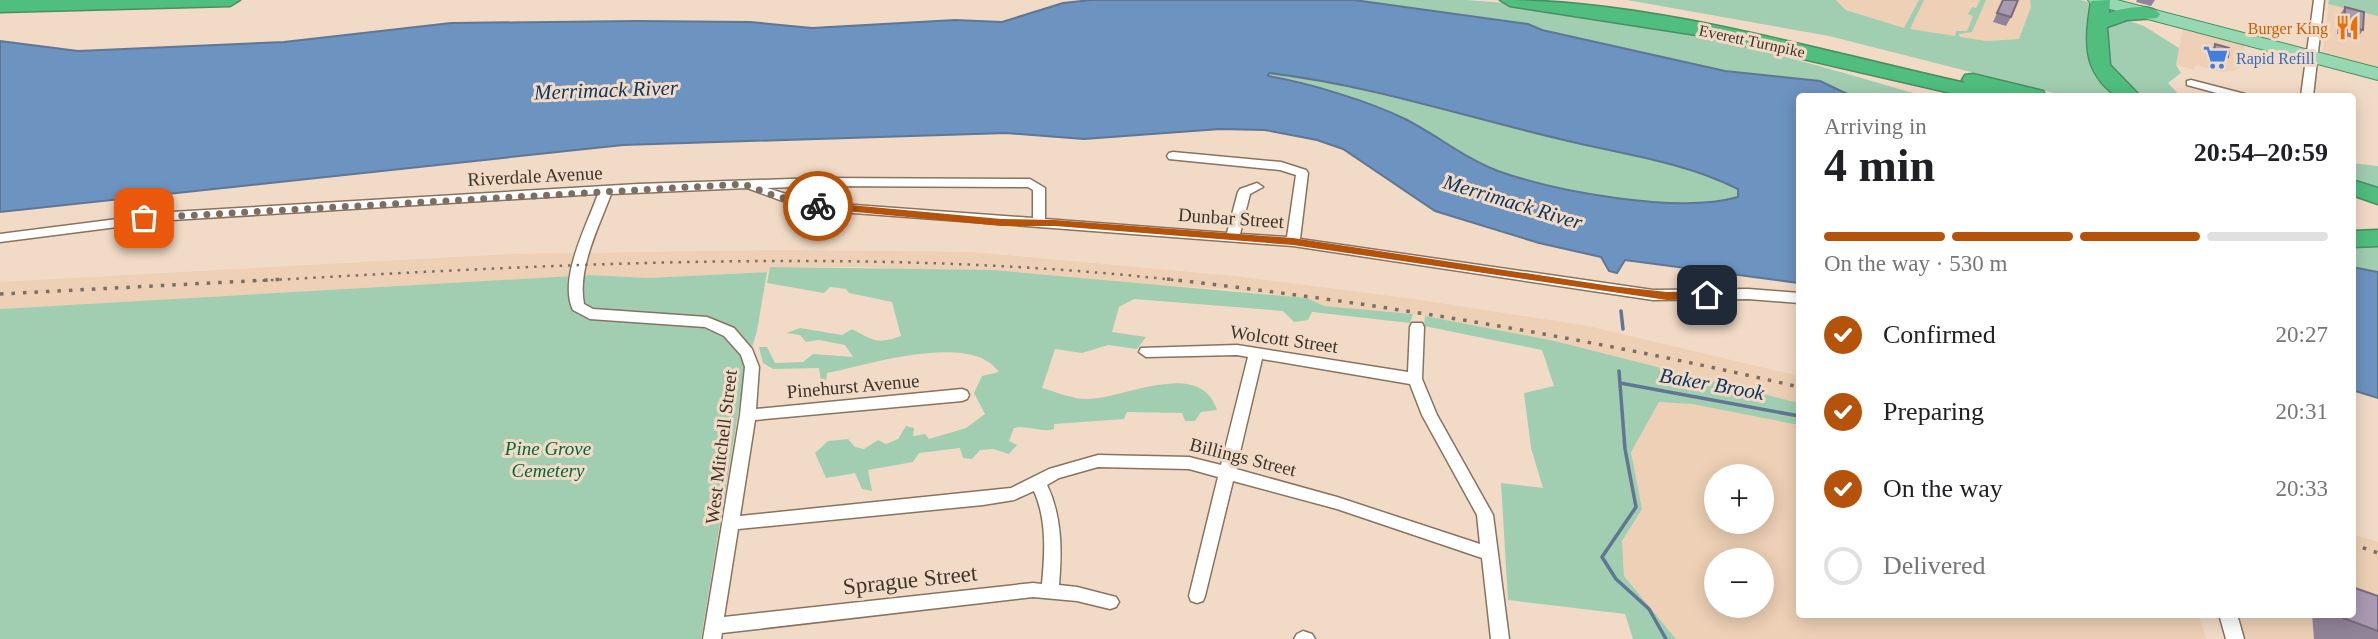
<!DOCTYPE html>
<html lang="en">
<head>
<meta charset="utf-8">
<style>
	:root { --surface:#fff; --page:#f6f6f6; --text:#202124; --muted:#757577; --line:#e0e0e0; --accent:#b45309 }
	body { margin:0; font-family:"Times New Roman",serif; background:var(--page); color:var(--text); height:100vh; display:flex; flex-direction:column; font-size:26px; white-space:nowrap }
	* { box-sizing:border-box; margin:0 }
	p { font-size:23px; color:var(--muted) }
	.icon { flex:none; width:38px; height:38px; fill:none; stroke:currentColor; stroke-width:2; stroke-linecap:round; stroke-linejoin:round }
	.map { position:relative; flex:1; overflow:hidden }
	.details { position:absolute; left:1796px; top:93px; width:560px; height:525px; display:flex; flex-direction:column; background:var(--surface); border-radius:7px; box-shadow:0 4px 18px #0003 }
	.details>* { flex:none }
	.controls { position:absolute; left:1704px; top:464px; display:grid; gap:14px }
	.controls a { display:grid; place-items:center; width:70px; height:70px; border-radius:50%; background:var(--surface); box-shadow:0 4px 18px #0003; font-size:35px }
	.pin { position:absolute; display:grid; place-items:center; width:60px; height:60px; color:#fff; margin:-30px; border-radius:14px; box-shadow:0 4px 10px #0006 }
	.courier { position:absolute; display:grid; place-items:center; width:70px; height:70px; margin:-35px; border:5px solid #b45309; border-radius:50%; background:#fff; color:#222; box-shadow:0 2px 9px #0007 }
	.overview em { font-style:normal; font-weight:600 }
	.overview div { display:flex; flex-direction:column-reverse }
	.overview { display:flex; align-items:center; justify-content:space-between; height:119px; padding:0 28px }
	h1 { font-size:46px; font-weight:600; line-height:52px }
	.bar { display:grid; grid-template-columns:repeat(4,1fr); gap:10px 7px; align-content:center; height:84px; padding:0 28px }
	.bar i { height:9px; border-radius:5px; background:var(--line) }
	.bar .current { background:var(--accent) }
	.bar p { grid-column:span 4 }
	ol { padding:0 28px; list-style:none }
	li { display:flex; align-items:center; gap:21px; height:77px }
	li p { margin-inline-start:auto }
	li .icon { padding:7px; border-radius:50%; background:var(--accent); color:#fff; stroke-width:4 }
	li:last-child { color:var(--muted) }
	li i { width:38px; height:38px; border:4px solid var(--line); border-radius:50% }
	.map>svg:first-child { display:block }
	.built { fill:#edd0b5; fill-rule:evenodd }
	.green { fill:#a1ceb0 }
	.water { fill:#6d93c0; stroke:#5f7694; stroke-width:2; fill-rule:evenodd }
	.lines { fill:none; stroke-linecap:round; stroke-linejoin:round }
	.stream { stroke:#5f7694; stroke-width:3.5 }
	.street-casing { stroke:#887360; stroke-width:3 }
	.primary-casing { stroke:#498e61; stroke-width:2 }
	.highway-casing { stroke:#498e61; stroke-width:3 }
	.street { fill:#fff; fill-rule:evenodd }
	.primary { fill:#96d8b2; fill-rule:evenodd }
	.highway { fill:#50be7e; fill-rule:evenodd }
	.rail-far1 { stroke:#7c6e62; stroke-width:2.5; stroke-dasharray:2.5 6; stroke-linecap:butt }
	.rail { stroke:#7c6e62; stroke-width:3.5; stroke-dasharray:3.5 8; stroke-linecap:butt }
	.wall { fill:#918499 }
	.building { fill:#a99ab2; stroke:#766c7d; stroke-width:2 }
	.route { fill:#b45309 }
	.done { stroke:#7c6e62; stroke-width:7; stroke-dasharray:0 12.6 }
	.labels { text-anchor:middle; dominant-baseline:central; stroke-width:6; stroke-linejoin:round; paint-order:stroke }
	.far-food-label { font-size:16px; fill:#c56008; stroke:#f2dbc6; text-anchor:end }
	.far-street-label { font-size:16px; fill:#3d342c; stroke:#f2dbc6 }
	.far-shop-label { font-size:16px; fill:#366cbe; stroke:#f2dbc6; text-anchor:start }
	.street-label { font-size:19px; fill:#3d342c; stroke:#f2dbc6 }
	.park-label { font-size:19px; font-style:italic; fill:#01683c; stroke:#f2dbc6 }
	.water-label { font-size:21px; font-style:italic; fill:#0d3762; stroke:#f2dbc6 }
	.near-street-label { font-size:23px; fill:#3d342c; stroke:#f2dbc6 }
</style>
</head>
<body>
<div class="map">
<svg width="2378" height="639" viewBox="0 0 2378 639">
	<rect width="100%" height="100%" fill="#f2dbc6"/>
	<path class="built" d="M1836,0H2034L2019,39L1987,41L1904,29L1846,9Z
		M2329,0H2378V69L2322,54Z
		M2183,28L2245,44L2242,66L2234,71L2221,72L2196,65L2194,70L2176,65Z
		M784,250L971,252L1234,276L1414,299L1588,326L1799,376V403L1555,341L1413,314L1324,306L1307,298L1225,289L867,267H771L767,272L648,278L590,275L0,309V282L511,254Z
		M1659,402L1692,404L1799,425V614H2198L2206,639H1676L1624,576L1622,541L1642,509L1631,451ZM1717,476H1762V522H1717ZM1717,560H1762V606H1717Z
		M2352,534L2378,542V639H2245L2239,614H2352Z"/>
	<path class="green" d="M1354,0C1391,0 1429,0 1466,0C1620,10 1776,52 1923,96H1852C1821,72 1764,78 1726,71C1665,58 1603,43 1542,30L1528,24Z
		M1627,0H1836L1846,10L1904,28L1919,0H1924L1910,29L1955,36L1956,31H1967L1973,16L1968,14L1972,7L1976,8L1980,0H1986L1972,32L1959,34L1960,37L1987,41L2019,39L2031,7L2030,0H2081L2089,2C2083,53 2079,63 2122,96H2065L1829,36Z
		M2329,0H2378V16L2328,4Z
		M2124,19L2144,26L2179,48L2176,65L2181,73L2168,83L2180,96C2167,96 2148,100 2136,96C2105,87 2096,47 2109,23Z
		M1269,73C1370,87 1466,117 1564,140C1622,154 1684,162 1738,189V197C1673,213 1562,194 1498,171C1464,158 1437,135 1405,119C1369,101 1308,83 1268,76Z
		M2352,163L2378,166V187L2352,179Z
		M2378,244V272L2352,267V246Z
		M770,267L992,270L1307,298L1324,306L1413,314L1410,323L1312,312L1308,320L1294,322L1283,311L1134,299L1119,307L1112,332L1146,337L1137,349L1108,345L1082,353L1055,349L1042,388C1056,392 1075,400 1089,399C1126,398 1200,358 1217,410L1201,412L1195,421H1185L1182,413L1127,412L1124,419L1054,424V429C1042,433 1028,425 1014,428L1009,441L1017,445L1009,454L993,449L980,450L972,459L963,458L960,448L919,453L913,462L868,470L872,491L862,489L855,473L826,478L815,453L828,441L848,439L855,447L864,449L878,440L886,444L898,439L906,426L914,428L913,436L925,434L929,439L966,428L985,414L974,393L982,376L999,372C971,331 867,365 827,373L826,382L821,381L819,368L773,369L763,363L759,347H767L775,363L803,362L813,354L853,357L845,345L819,340L806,342L800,335L786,333L800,328L842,335L852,329C873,340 876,345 901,336L892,302L849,293L846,289L830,287L824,293L767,283Z
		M767,272L757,331L745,371L701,639H0V309L590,275L648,278Z
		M1425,316L1555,341L1799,403V425L1692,404L1659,402L1631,452L1642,509L1622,541L1624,576L1676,639H1633L1625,614L1508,600L1501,483L1543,488L1531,448L1524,393L1554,386L1542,350L1424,326Z"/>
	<path class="water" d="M1091,0H1354L1528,24L1542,30L1725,71L1820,81L1852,96H1799V283L1625,260L1617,273L1609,271L1601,257L1539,243L1435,211L1343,149L1317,140L1265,130L1220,129L1084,139L1006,133L623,145L0,212V41L78,51L284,42L451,23L637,21L750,22L812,28L955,20L1002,22L1063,3ZM1269,73C1370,85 1466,117 1564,140C1622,154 1684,162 1738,189V197C1678,214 1557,192 1498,171C1464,158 1437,135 1405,119C1369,101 1308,83 1268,76Z
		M2352,267L2378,272V398L2352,390Z"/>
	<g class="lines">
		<path class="stream" d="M1621,311L1623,329
			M1619,371L1625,449L1636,507L1602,557L1616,579L1649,609L1666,639
			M1620,383L1799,416"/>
		<defs>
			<path id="street" d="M2314,0H2324L2313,96H2301Z
				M2191,80L2245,94L2247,96H2228L2187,85V81Z
				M1173,152L1281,162L1306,170L1308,173L1300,239L1653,290L1748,289L1799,293V303L1748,299L1653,300L1293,246L827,211L799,207L747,188L611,194C599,227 577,268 584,304L593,309L707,317L734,328L752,349L759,367L756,409L962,389L967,391L969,395L967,399L962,401L755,420L740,516L1011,488L1049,469L1098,455L1189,457L1221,465L1248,357L1237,355L1146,357L1139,352L1141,348L1237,345L1408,372L1410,327L1412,323H1422L1424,327L1422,379L1437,415L1493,515L1509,639H1491L1482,558L1337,509L1233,481L1205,596L1203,601L1197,603L1191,601L1189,596L1218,477L1189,469L1098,467L1059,478L1047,485C1062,516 1062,551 1059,585L1077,587L1116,597L1119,602L1116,607L1110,609L1077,601L1033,597L722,633L721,639H703L740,415L745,367L741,355L724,336L705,327L590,319L573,310C558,279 587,225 598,194L172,220L0,242V234L172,212L638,184L820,178L1030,179L1045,188V219L1227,233L1238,192L1240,189L1257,183L1263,187L1250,194L1240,234L1287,237L1296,175L1280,170L1169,159L1167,156L1169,153ZM820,186L1028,187L1033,190V218L827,203L805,200L767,188ZM1262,359L1410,384L1422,415L1477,515L1480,544L1337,497L1236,469ZM1034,491C1047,520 1045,553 1042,584L1033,583L724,617L738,529L983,505L1014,500Z
				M2219,614H2237L2244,639H2226Z
				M1303,631L1312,634L1315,639H1294L1297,634Z"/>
			<path id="primary" d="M2088,0H2117L2378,68V80L2091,4Z"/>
			<path id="highway" d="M0,0H240L230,6L0,12Z
				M1500,0C1652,0 1816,50 1965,83L1962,80L1965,75L1973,74L2043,91L2046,96L2000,94L2002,96H1964L1703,36L1510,6Z
				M2110,0L2109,13C2123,8 2150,2 2160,14L2157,18L2127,20L2107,27L2110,65L2140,96H2116C2081,70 2085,40 2091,1Z
				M2352,180L2378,188V204L2352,195Z
				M2378,230V246L2352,247V231Z"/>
		</defs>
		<use href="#street" class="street-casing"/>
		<use href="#primary" class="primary-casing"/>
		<use href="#highway" class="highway-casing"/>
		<use href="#street" class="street"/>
		<use href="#primary" class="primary"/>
		<use href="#highway" class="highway"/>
		<path class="rail-far1" d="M254,281C562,264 875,246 1183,281"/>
		<path class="rail" d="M1167,279C1380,303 1590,338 1799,387
			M0,294L287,279
			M2352,544L2378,553"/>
	</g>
	<path class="wall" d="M2003,0L2011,17L2006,26L1993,22Z
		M2137,0H2155L2151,6L2136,2Z
		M2345,7L2363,30L2357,39L2337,34L2339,16Z
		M2215,44L2228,57L2222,66L2208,62L2210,53Z
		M2378,596V639H2314L2312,614H2352Z"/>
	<path class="building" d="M2003,0H2018L2011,17L1997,13Z
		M2345,7L2364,12L2363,30L2344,25Z
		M2215,44L2229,48L2228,57L2214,53Z
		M2352,587L2378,596V631L2343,618L2342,614H2352Z"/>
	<path class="route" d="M818,202L1001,219L1055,220L1293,238L1611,286L1667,292L1707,291L1713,295L1707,299L1667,300L1293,245L1055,226H1001L814,208V203Z"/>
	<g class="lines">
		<path class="done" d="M144,218L744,184L772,195L818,206"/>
	</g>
	<defs>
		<symbol id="restaurant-bare" viewBox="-9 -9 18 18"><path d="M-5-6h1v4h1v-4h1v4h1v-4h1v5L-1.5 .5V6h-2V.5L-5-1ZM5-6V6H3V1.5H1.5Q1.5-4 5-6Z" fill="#e8710a" stroke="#f2dbc6" stroke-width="2.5" paint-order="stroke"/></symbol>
		<symbol id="supermarket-bare" viewBox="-9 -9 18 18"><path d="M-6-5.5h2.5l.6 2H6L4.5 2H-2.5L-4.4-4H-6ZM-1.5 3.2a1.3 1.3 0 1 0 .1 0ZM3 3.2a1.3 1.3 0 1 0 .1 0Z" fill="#3f7fe0" stroke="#f2dbc6" stroke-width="2.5" paint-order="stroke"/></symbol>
	</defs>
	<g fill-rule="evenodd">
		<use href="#restaurant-bare" x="2330" y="10" width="35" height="35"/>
		<use href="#supermarket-bare" x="2198" y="40" width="35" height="35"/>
	</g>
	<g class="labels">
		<g class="far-food-label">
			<text x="2328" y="28">Burger King</text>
		</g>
		<g class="far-street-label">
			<text transform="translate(1752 41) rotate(12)">Everett Turnpike</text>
		</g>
		<g class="far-shop-label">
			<text x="2236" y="58">Rapid Refill</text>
		</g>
		<g class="street-label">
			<text transform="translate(535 176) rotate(-3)">Riverdale Avenue</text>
			<text transform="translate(1231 218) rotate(4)">Dunbar Street</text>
			<text transform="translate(1284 339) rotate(8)">Wolcott Street</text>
			<text transform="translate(853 386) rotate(-5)">Pinehurst Avenue</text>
			<text transform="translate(721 447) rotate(-83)">West Mitchell Street</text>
			<text transform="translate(1243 457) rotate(14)">Billings Street</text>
		</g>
		<g class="park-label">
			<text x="548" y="448">Pine Grove<tspan x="548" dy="22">Cemetery</tspan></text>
		</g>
		<g class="water-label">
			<text transform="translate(606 90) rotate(-2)">Merrimack River</text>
			<text transform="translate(1513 202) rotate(17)">Merrimack River</text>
			<text transform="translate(1712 384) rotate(10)">Baker Brook</text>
		</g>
		<g class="near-street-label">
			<text transform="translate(910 580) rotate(-6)">Sprague Street</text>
		</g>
	</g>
</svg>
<div class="controls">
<a>+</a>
<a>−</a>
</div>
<div class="pin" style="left:144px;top:218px;background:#ea580c"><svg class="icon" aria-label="bag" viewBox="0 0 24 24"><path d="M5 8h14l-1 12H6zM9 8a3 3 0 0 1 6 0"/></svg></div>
<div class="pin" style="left:1707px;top:295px;background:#1f2937"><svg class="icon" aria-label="home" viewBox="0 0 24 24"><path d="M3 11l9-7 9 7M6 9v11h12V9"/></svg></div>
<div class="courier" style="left:818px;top:206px"><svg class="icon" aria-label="bike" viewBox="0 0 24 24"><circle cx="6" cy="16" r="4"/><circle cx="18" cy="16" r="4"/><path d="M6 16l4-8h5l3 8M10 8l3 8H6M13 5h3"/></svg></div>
<section class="details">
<div class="overview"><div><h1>4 min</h1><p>Arriving in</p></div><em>20:54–20:59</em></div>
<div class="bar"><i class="current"></i><i class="current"></i><i class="current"></i><i></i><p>On the way · 530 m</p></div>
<ol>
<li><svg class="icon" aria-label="check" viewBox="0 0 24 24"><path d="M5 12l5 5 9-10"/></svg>Confirmed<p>20:27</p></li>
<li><svg class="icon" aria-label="check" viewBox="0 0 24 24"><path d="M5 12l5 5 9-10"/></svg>Preparing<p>20:31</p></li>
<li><svg class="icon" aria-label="check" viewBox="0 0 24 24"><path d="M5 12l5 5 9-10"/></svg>On the way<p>20:33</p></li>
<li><i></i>Delivered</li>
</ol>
</section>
</div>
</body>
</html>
